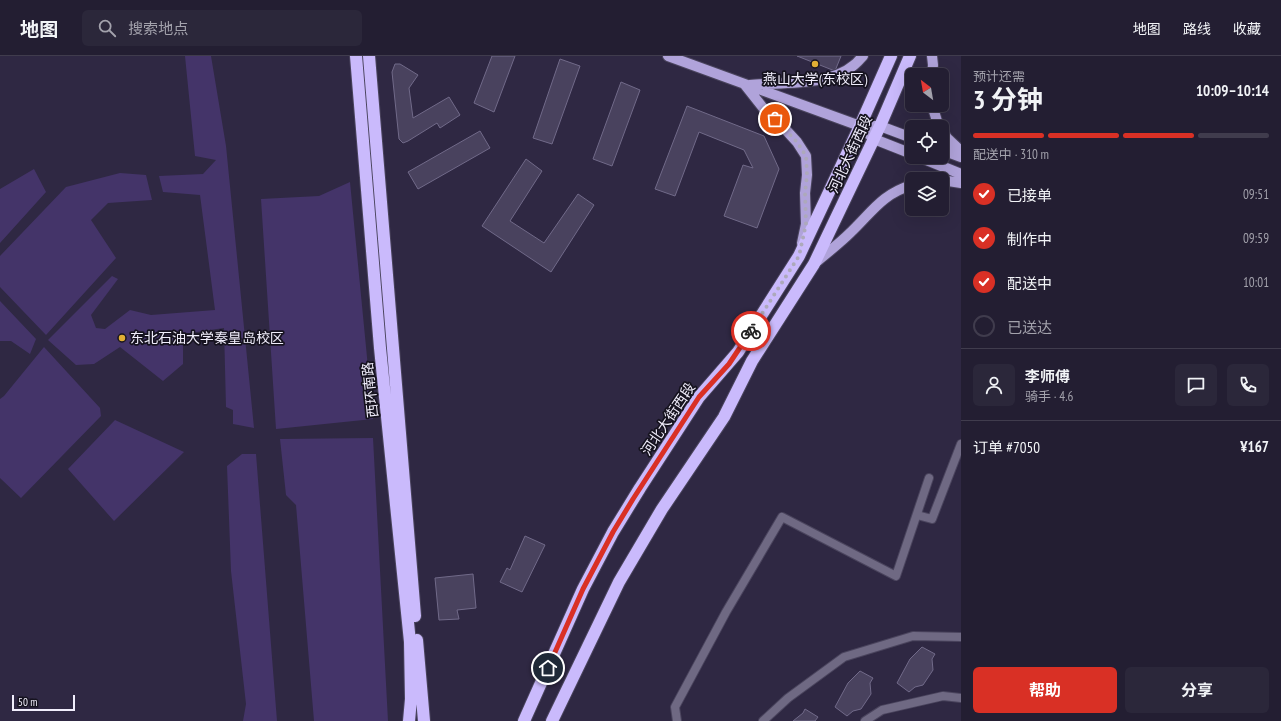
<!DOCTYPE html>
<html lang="zh">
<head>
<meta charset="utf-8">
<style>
	:root { --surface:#231e32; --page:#2b273a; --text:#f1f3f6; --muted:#a3a2ac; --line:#403c4d; --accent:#d93025 }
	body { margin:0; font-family:"PT Sans Narrow","Noto Sans SC",sans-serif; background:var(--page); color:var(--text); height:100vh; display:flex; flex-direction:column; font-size:15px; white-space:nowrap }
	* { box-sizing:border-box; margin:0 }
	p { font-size:13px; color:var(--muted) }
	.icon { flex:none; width:22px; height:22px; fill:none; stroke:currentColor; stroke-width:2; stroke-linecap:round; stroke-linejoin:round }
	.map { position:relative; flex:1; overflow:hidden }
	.side { display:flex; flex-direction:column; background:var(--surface); width:320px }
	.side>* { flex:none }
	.needle { width:26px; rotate:329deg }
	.fabs { position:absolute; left:905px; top:12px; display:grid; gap:8px }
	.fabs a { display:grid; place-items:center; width:44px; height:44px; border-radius:6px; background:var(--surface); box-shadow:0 4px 16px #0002,0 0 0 1px var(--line); font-size:20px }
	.scale { position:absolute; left:12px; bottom:10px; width:63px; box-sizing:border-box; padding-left:4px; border:2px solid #f1eefc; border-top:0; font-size:11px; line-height:14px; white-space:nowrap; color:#f1eefc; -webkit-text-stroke:3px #16131f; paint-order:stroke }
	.pin { position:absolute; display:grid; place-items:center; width:34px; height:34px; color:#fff; margin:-17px; border:2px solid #fff; border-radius:50%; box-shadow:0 1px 4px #0007 }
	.courier { position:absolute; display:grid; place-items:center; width:40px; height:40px; margin:-20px; border:3px solid #d93025; border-radius:50%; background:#fff; color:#222; box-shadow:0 1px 5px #0007 }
	.head em { font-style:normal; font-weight:700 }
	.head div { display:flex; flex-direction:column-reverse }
	.head { display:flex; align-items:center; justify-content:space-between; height:68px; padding:0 12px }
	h1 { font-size:26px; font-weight:700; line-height:30px }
	.bar { display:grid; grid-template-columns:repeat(4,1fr); gap:6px 4px; align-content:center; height:48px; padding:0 12px }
	.bar i { height:5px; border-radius:3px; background:var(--line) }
	.bar .selected { background:var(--accent) }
	.bar p { grid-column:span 4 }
	.line { display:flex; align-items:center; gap:10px; padding:0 12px; border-top:1px solid var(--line) }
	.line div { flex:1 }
	.round { display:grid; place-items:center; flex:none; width:42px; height:42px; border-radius:6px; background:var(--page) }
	ol { padding:0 12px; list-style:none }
	li { display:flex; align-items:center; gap:12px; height:44px }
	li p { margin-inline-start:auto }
	li .icon { padding:4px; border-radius:50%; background:var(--accent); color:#fff; stroke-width:4 }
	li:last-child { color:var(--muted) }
	li i { width:22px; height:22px; border:2px solid var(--line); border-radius:50% }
	.button { display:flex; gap:8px; margin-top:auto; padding:8px 12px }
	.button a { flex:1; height:46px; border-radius:6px; background:var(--accent); color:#fff; font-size:16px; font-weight:700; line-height:46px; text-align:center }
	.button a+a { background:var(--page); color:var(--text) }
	header { display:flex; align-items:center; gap:24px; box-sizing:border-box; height:56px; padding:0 20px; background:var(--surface); border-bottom:1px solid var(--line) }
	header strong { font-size:19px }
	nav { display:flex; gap:22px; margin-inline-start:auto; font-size:14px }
	.search { width:280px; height:36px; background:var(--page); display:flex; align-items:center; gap:10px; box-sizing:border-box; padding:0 14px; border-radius:6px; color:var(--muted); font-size:15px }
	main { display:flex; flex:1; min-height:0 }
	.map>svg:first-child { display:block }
	.green { fill:#443469 }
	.building { fill:#49425e; stroke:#716a89 }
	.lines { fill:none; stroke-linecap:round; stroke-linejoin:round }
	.street-casing { stroke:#4a445d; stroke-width:10 }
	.primary-casing { stroke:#4a445d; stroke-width:12 }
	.highway-casing { stroke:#4a445d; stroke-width:14 }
	.street { stroke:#6f6983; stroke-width:8 }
	.primary { stroke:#b0a3da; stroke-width:10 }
	.highway { stroke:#cabafc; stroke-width:12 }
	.done { stroke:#ada9bb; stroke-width:4; stroke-dasharray:0 7.2 }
	.route { stroke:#d93025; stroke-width:5 }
	.poi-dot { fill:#e1af34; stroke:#16131f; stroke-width:1.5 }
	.labels { text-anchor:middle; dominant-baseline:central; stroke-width:3.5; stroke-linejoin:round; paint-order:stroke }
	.poi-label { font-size:14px; fill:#f1eefc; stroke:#16131f }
	.street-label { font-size:14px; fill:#f1eefc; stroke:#16131f }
</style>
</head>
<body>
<header>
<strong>地图</strong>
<div class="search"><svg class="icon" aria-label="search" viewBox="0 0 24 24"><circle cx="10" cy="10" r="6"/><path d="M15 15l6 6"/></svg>搜索地点</div>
<nav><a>地图</a><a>路线</a><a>收藏</a></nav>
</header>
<main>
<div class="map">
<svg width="961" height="665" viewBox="0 0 961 665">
	<rect width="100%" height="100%" fill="#2f2843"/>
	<path class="green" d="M185,0H211L226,90L254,372L233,368V354L226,351L224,272L183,278V308L163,325L120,291L94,308L76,309L48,284L112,220L118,223L91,259L96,272L105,273L130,254L151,259L215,254L200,139L163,136L159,120L203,118L216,104L195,100Z
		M34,113L46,136L0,187V133Z
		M120,117L146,119L152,144L108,147L91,164L116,202L46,279L0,231V200L66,131Z
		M350,126L373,363L276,373L261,143L319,140Z
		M0,245L36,283L30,298L11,285H0Z
		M44,291L100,352L101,360L21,442L0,422V343L4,340Z
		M115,364L184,396L114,465L68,413Z
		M373,382L388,665H314L296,449L286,439L280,383Z
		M242,398H256L277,665H243L246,648L231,515L227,410Z"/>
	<path class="building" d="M492,0H515L494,56L474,47Z
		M797,0H841L835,15Z
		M560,3L580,10L552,88L533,82Z
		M395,8H400L418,19L409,32L413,62L449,41L460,59L440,72L437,67L408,85L403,87L399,83L392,16Z
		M621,26L640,34L612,110L593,103Z
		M687,50L764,80L779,113L757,172L724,160L743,109L753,112L744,94L699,76L675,140L655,133Z
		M480,75L490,92L418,133L408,116Z
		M526,103L542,115L510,165L544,187L578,138L594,149L551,216L482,170Z
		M525,480L545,489L522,536L500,526L507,512L510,514Z
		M473,518L476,552L457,554L459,563L439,564L435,522Z
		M922,591L935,598L932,603L933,614L923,629L915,631L909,636L897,627L910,603Z
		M860,615L873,622L870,627L871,638L861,653L853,655L847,660L835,651L848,627Z
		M805,653L818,661L815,665H793L803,657Z"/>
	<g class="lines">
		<defs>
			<path id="street" d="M917,459L932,463L961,388
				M677,665L675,651L726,556L782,461L896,520L929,422
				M763,665L788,642L844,601L913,580L961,581
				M865,665L882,654L943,640L961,642"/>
			<path id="primary" d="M668,0L860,70H880L912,82
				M932,19L933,9L932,0
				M745,29L764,53L786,74L797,86L806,100L807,119L805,137L806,168L802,187
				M750,29C781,26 830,30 854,9C857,7 860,3 863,0
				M932,49L937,65L940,71
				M860,70L874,83L912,98
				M942,74L947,82L961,95
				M942,94L961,101
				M919,101L961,118
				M942,124L961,127
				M815,207C827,197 840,187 851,176C872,156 882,138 912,129"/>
			<path id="highway" d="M356,0L380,292L410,586L411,643L409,665
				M369,0L415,560
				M417,584L424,665
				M524,665L583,533L613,476L640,432L699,341L738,296L799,200L860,70L891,0
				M552,665L619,526L662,453L724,361L752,305L814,208L880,70L910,0"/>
		</defs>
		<use href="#street" class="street-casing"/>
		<use href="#primary" class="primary-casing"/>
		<use href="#highway" class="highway-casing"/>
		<use href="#street" class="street"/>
		<use href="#primary" class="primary"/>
		<use href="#highway" class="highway"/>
	</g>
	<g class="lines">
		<path class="done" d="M751,275L799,200L806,168L805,137L807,119L806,100L797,86L775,63"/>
		<path class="route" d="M548,612L583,533L613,476L633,443L699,341L729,308L751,275"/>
	</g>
	<g class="poi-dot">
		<circle cx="815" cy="8" r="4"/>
		<circle cx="122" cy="282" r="4"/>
	</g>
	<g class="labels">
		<g class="poi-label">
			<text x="815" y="23">燕山大学(东校区)</text>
			<text x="130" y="282" text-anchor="start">东北石油大学秦皇岛校区</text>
		</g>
		<g class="street-label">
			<text transform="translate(850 98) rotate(-65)">河北大街西段</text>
			<text transform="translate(370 334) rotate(-96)">西环南路</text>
			<text transform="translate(668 363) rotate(-56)">河北大街西段</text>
		</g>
	</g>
</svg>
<div class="fabs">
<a><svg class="needle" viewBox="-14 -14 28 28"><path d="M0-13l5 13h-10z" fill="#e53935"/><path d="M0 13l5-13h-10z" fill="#a3a2ac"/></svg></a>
<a><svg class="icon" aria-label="locate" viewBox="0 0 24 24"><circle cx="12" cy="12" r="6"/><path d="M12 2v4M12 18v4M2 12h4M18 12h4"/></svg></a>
<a><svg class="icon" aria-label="layers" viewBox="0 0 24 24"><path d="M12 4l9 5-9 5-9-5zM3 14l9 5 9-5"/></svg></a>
</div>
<div class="scale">50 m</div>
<div class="pin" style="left:775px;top:63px;background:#ea580c"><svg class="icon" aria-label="bag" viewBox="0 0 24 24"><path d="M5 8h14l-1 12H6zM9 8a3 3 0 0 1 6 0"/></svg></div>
<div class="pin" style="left:548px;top:612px;background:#1f2937"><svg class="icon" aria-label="home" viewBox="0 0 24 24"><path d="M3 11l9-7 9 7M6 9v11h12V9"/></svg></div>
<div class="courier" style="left:751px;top:275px"><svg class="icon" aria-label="bike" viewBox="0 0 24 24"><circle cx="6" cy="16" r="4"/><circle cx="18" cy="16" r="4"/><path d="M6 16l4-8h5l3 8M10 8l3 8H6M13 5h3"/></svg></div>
</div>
<section class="side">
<div class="head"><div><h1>3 分钟</h1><p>预计还需</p></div><em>10:09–10:14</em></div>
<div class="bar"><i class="selected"></i><i class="selected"></i><i class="selected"></i><i></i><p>配送中 · 310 m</p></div>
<ol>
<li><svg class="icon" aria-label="check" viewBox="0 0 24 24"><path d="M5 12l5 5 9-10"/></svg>已接单<p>09:51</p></li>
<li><svg class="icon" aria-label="check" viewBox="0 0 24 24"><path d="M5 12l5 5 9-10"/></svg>制作中<p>09:59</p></li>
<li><svg class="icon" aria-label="check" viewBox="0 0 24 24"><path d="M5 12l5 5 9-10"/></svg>配送中<p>10:01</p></li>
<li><i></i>已送达</li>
</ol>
<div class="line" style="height:72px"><a class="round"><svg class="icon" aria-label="person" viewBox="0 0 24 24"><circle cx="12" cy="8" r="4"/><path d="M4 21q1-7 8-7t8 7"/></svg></a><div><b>李师傅</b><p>骑手 · 4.6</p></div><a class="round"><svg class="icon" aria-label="chat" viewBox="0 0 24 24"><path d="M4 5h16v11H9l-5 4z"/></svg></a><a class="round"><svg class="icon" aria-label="phone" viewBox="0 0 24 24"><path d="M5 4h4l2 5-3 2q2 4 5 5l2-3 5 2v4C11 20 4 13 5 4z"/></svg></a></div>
<div class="line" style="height:52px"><div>订单 #7050</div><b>¥167</b></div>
<div class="button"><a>帮助</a><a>分享</a></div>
</section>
</main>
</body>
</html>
